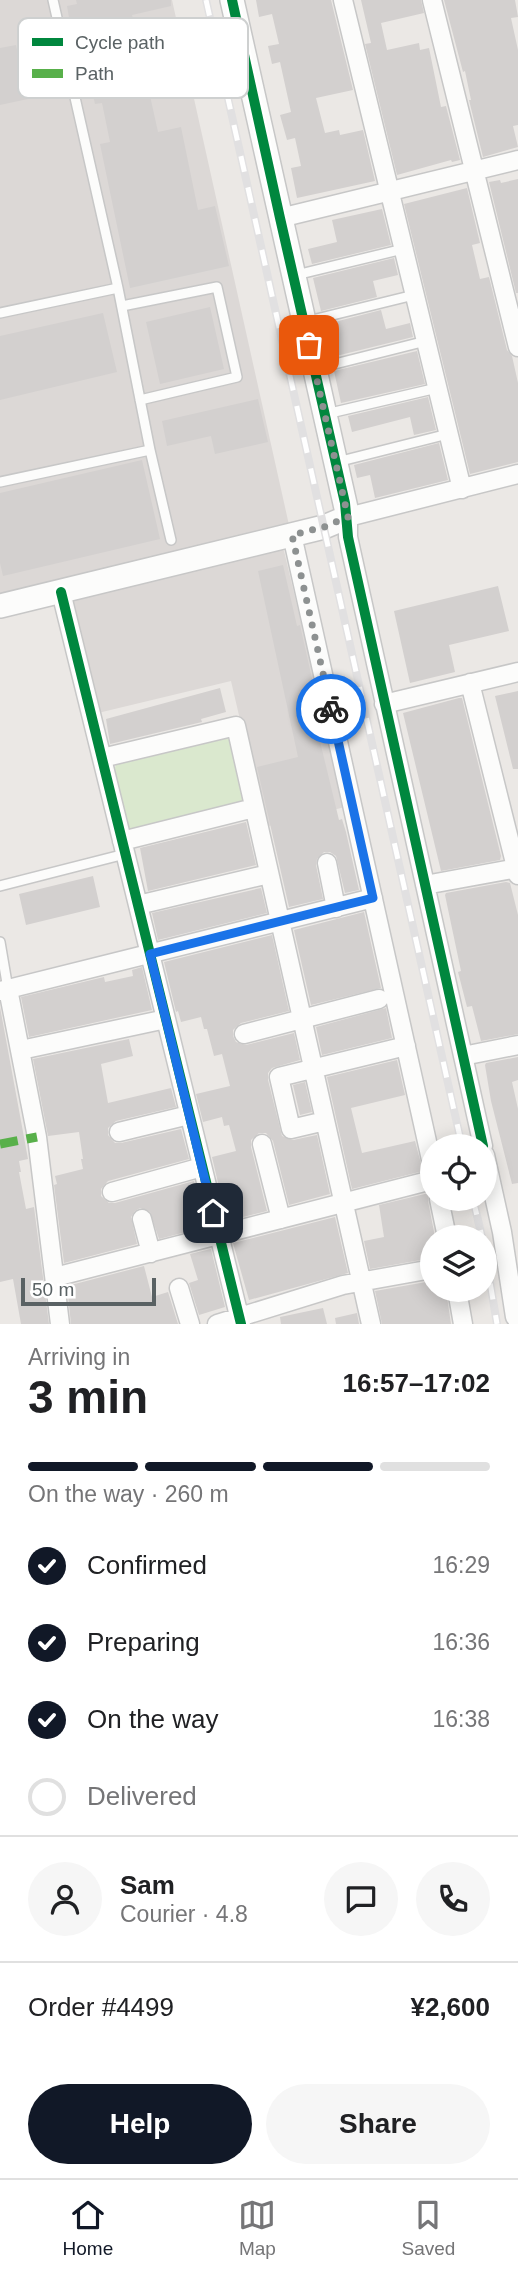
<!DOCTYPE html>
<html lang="en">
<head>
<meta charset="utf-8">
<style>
	:root { --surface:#fff; --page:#f6f6f6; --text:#202124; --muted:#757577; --line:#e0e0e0; --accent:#111827 }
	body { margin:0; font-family:Helvetica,sans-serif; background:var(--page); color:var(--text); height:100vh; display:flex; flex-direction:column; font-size:26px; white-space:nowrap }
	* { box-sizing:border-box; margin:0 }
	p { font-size:23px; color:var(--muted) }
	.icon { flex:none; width:38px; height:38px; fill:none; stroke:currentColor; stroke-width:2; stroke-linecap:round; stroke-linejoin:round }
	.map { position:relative; height:1324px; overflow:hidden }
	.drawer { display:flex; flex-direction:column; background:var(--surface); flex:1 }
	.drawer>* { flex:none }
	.buttons { position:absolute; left:420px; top:1134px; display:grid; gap:14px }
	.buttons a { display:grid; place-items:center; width:77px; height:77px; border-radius:50%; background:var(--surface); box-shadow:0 4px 18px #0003; font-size:35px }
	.scale { position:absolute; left:21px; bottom:18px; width:135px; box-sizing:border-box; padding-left:7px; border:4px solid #5a6264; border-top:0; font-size:19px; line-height:24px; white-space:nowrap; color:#5a6264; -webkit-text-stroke:5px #fff; paint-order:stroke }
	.pin { position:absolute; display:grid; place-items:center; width:60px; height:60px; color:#fff; margin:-30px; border-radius:14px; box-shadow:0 4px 10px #0006 }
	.courier { position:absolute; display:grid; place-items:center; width:70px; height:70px; margin:-35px; border:5px solid #1a73e8; border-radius:50%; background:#fff; color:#222; box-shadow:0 2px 9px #0007 }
	.overview em { font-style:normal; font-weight:800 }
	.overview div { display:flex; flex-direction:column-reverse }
	.overview { display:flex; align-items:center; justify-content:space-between; height:119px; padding:0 28px }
	h1 { font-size:46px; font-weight:800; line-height:52px }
	.bar { display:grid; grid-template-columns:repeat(4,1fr); gap:10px 7px; align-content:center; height:84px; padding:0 28px }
	.bar i { height:9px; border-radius:5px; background:var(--line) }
	.bar .selected { background:var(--accent) }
	.bar p { grid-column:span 4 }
	.line { display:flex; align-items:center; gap:18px; padding:0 28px; border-top:2px solid var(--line) }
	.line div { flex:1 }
	.round { display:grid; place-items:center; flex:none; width:74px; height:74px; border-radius:37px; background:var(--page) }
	ol { padding:0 28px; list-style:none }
	li { display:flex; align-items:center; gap:21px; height:77px }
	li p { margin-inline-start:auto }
	li .icon { padding:7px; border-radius:50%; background:var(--accent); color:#fff; stroke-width:4 }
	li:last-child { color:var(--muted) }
	li i { width:38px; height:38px; border:4px solid var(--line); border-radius:50% }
	.action { display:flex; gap:14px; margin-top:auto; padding:14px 28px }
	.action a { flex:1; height:80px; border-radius:42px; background:var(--accent); color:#fff; font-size:28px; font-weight:800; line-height:80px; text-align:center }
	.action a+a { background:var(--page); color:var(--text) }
	.tab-bar { display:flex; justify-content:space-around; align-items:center; height:98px; border-top:2px solid var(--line); background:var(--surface); font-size:19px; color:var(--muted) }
	.tab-bar a { display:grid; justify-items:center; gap:4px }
	.tab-bar .selected { color:var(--accent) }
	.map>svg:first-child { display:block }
	.industrial { fill:#dcd8d6 }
	.green { fill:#dae8ce }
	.building { fill:#d3d0cf }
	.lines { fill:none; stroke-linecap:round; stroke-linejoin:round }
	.service-casing { stroke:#c7c7c7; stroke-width:12 }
	.minor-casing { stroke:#c7c7c7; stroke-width:21 }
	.tertiary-casing { stroke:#c7c7c7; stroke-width:26 }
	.service { stroke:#fcfcfb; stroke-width:9 }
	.minor { stroke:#fcfcfb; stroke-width:18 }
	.tertiary { stroke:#fcfcfb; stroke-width:23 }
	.rail-casing { stroke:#e1e0e1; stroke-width:8 }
	.rail { stroke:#fff; stroke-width:5; stroke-dasharray:16; stroke-linecap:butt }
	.quiet { stroke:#58b04a; stroke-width:9; stroke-dasharray:18 9; stroke-linecap:butt }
	.cycleway-casing { stroke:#fff; stroke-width:15 }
	.cycleway { stroke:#00873e; stroke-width:10 }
	.done { stroke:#8d9191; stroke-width:7; stroke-dasharray:0 12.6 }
	.route { stroke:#1a73e8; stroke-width:9 }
	.key { fill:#fff; stroke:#ced0d0; stroke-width:2 }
	.key-label { font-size:19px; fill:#5a6264 }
</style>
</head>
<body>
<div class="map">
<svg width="518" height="1324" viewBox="0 0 518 1324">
	<rect width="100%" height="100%" fill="#ebe8e5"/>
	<path class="industrial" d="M0,0H172L289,525L0,596Z
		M278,547L284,551L345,807L265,827L231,681L98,713L70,604L74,596Z"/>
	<path class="green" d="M231,735L245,803L134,831L127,826L114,770L118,760Z"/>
	<path class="building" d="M76,0H171V6L132,15L158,132L181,127L198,210L215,206L229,266L130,288L100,144L110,142L102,103L95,104L78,27L71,29L67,6L77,4Z
		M256,0H331L353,90L316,98L325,133L339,130L340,135L363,130L375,181L297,198L291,168L301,166L295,138L287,140L280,115L291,112L280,62L272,64L268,46L279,44L272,14L259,17Z
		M361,0H421L424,13L381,23L387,50L419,43L420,50L429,48L441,107L446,106L460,160L452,162L451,160L397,175L365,44L371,43Z
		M444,0H515L518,17L511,18L518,50V125L513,126L518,147L483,157L469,100H471L465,71L463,72Z
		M16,45L28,99L0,105V48Z
		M518,179V293H516L489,182L500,180L501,183Z
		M467,188L480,243L472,245L480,279L489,277L507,350L512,356L518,383V462L470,474L404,204Z
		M382,209L391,245L312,264L308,249L337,242L332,220Z
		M394,258L398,275L373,281L377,297L321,311L313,278Z
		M210,307L224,369L160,384L146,322Z
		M381,310L386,329L410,323L413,337L332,357L323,325Z
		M103,313L117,372L0,400V336Z
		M417,351L425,384L341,403L334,371Z
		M428,397L436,430L414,435L410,417L352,432L348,416Z
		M258,399L268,442L215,454L211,436L167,446L162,421Z
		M439,443L448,480L375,498L370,475L357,478L354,465Z
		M142,460L160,539L3,576L0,563V493Z
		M283,565L297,626L300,625L324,732L318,733L339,820L342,819L346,832L359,890L345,893L336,856L330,852H324L317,859L316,865L323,899L289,907L257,767L298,757L258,571Z
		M498,586L509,631L449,645L455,672L410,683L394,611Z
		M220,688L226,712L201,719L202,722L110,744L106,719Z
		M518,691V769H513L495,696Z
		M459,698H462L501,856L500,860L441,871L403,713Z
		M246,822L256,865L148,891L140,848Z
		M93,876L100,907L26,925L19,894Z
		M506,882L510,883L518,915V1034L481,1041L472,1006L467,1007L458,972L461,971L445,895L446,893Z
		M261,888L267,913L158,940L152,913Z
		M364,912L381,988L311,1005L294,930Z
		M272,935L289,1011L241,1023L233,1030V1036L236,1042L246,1045L294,1033L300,1060L272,1068L268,1073V1080L282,1136L293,1140L317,1135L330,1194L289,1205L273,1141L266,1133H259L251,1140V1147L267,1211L227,1221L212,1157L236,1151L229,1125L224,1126L222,1117L203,1122L196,1094L230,1086L222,1054L214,1056L207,1029H204L201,1017L181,1022L178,1011L176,1012L164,962Z
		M142,967L152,1010L29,1037L21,997L104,977L105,982L133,976L132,970Z
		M0,1007L28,1159L19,1161L21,1172H19L26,1209L34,1207L49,1324H21L13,1279L0,1282Z
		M386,1008L392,1038L322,1055L316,1027Z
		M129,1039L133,1056L101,1064L108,1103L171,1088L176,1107L116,1121L108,1128V1135L115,1143H121L181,1129L189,1159L108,1181L101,1189V1196L109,1203H115L194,1181L205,1227L159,1239L150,1212L140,1208L135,1211L131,1217L137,1244L64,1263L54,1185L57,1184L55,1176L83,1169L81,1159H83L79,1132L48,1136L33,1059Z
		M518,1057V1080L512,1082L518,1109V1183L512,1184L491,1101L485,1065L486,1063Z
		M397,1060L405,1095L351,1108L362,1153L415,1141L423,1171L352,1189L327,1077Z
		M305,1082L312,1112L300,1115L293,1085Z
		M429,1193L428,1201L435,1237H432V1258L370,1269L364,1241L384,1237L379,1205Z
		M335,1217L348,1273L249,1300L233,1243Z
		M211,1249L225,1307L199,1315L189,1283L198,1280L190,1254Z
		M144,1266L152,1297L168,1292L178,1324H71L67,1286Z
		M432,1281V1290H446L451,1324H382L375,1291Z
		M323,1308L327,1324H281L280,1317Z
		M357,1313L359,1324H336L335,1318Z"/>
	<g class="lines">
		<defs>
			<path id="service" d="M296,275L403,249
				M122,306L217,287L237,377L140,400
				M0,313L118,288
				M304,322L414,295
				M315,369L426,341
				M326,414L437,388
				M150,450L171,540
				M337,462L448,434
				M0,482L150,450L118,288L53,0
				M0,886L125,854
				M0,942L8,989"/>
			<path id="minor" d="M343,0L462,489
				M432,0L518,347
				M280,218L518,160
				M292,535L432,1164
				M61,592L241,1324
				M470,683L518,875
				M384,704L518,672
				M102,758L236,726L371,1324
				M122,841L254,808
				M327,863L336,908
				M425,885L518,868
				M138,905L269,874
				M8,989L37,1137L60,1324
				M0,991L373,898
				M244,1034L379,999
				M21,1050L166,1019
				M463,1056L518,1045
				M325,1121L291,1129L279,1077L406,1046
				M119,1132L189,1115
				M262,1144L281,1219
				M483,1146L348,537V517L518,474
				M485,1155L502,1232L515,1317
				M112,1192L202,1167
				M439,1199L447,1237
				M142,1219L151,1253
				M55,1277L432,1180
				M179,1288L190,1324
				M457,1290L463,1324
				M217,1324L343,1285L432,1269"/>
			<path id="tertiary" d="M0,606L324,527L348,517L232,0"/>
		</defs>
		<use href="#service" class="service-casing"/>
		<use href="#minor" class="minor-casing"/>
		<use href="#tertiary" class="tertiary-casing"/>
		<use href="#service" class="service"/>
		<use href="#minor" class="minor"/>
		<use href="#tertiary" class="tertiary"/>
		<defs>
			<path id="rail" d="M206,0L462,1146
				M473,1199L482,1237
				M485,1252L497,1324"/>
		</defs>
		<use href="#rail" class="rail-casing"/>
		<use href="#rail" class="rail"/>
		<path class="quiet" d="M0,1144L37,1137"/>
		<defs>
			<path id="cycleway" d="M232,0L280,218L345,503L348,537L483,1146
				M61,592L241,1324"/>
		</defs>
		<use href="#cycleway" class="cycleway-casing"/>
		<use href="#cycleway" class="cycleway"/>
	</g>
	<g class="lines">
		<path class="done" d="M309,345L348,517L324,527L292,535L331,709"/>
		<path class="route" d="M213,1213L150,954L373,898L331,709"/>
	</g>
	<rect x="18" y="18" width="230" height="80" rx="10" class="key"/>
	<rect x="32" y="38" width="31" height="8" fill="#00873e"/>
	<rect x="32" y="69" width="31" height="9" fill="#58b04a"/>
	<g class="key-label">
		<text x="75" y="49">Cycle path</text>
		<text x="75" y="80">Path</text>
	</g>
</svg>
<div class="buttons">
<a><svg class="icon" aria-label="locate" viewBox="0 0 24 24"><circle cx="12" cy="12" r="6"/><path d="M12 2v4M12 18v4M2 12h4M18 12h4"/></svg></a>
<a><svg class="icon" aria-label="layers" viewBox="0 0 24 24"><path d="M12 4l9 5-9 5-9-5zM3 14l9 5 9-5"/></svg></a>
</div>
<div class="scale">50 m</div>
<div class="pin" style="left:309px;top:345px;background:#ea580c"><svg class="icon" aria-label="bag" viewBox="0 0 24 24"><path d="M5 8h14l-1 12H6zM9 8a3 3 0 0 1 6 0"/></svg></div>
<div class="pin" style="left:213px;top:1213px;background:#1f2937"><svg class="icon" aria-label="home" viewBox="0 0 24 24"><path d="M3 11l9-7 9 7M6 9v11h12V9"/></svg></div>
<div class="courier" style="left:331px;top:709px"><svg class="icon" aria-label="bike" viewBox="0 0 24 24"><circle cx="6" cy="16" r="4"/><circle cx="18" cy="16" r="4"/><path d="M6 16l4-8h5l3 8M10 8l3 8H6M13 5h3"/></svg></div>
</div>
<section class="drawer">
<div class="overview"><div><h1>3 min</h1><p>Arriving in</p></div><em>16:57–17:02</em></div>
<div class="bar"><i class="selected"></i><i class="selected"></i><i class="selected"></i><i></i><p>On the way · 260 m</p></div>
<ol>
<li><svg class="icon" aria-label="check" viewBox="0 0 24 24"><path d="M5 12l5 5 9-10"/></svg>Confirmed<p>16:29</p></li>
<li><svg class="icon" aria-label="check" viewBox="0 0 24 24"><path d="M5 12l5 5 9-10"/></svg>Preparing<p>16:36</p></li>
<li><svg class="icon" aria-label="check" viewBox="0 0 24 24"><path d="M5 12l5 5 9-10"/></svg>On the way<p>16:38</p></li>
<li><i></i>Delivered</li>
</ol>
<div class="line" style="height:126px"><a class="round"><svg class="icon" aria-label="person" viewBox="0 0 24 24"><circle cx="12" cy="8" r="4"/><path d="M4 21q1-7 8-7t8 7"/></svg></a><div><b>Sam</b><p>Courier · 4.8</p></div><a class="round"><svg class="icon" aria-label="chat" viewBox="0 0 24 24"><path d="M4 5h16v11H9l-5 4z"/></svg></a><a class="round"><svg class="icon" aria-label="phone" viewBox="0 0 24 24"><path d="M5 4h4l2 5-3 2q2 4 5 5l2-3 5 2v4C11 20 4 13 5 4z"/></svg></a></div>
<div class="line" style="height:91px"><div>Order #4499</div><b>¥2,600</b></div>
<div class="action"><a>Help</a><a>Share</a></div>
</section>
<nav class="tab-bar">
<a class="selected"><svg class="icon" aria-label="home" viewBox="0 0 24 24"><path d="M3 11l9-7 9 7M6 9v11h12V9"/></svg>Home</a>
<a><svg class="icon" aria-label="map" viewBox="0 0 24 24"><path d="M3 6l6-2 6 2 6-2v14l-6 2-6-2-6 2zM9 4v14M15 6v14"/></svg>Map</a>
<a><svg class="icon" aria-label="saved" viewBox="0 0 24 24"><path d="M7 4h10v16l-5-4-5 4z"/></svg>Saved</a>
</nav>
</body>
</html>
